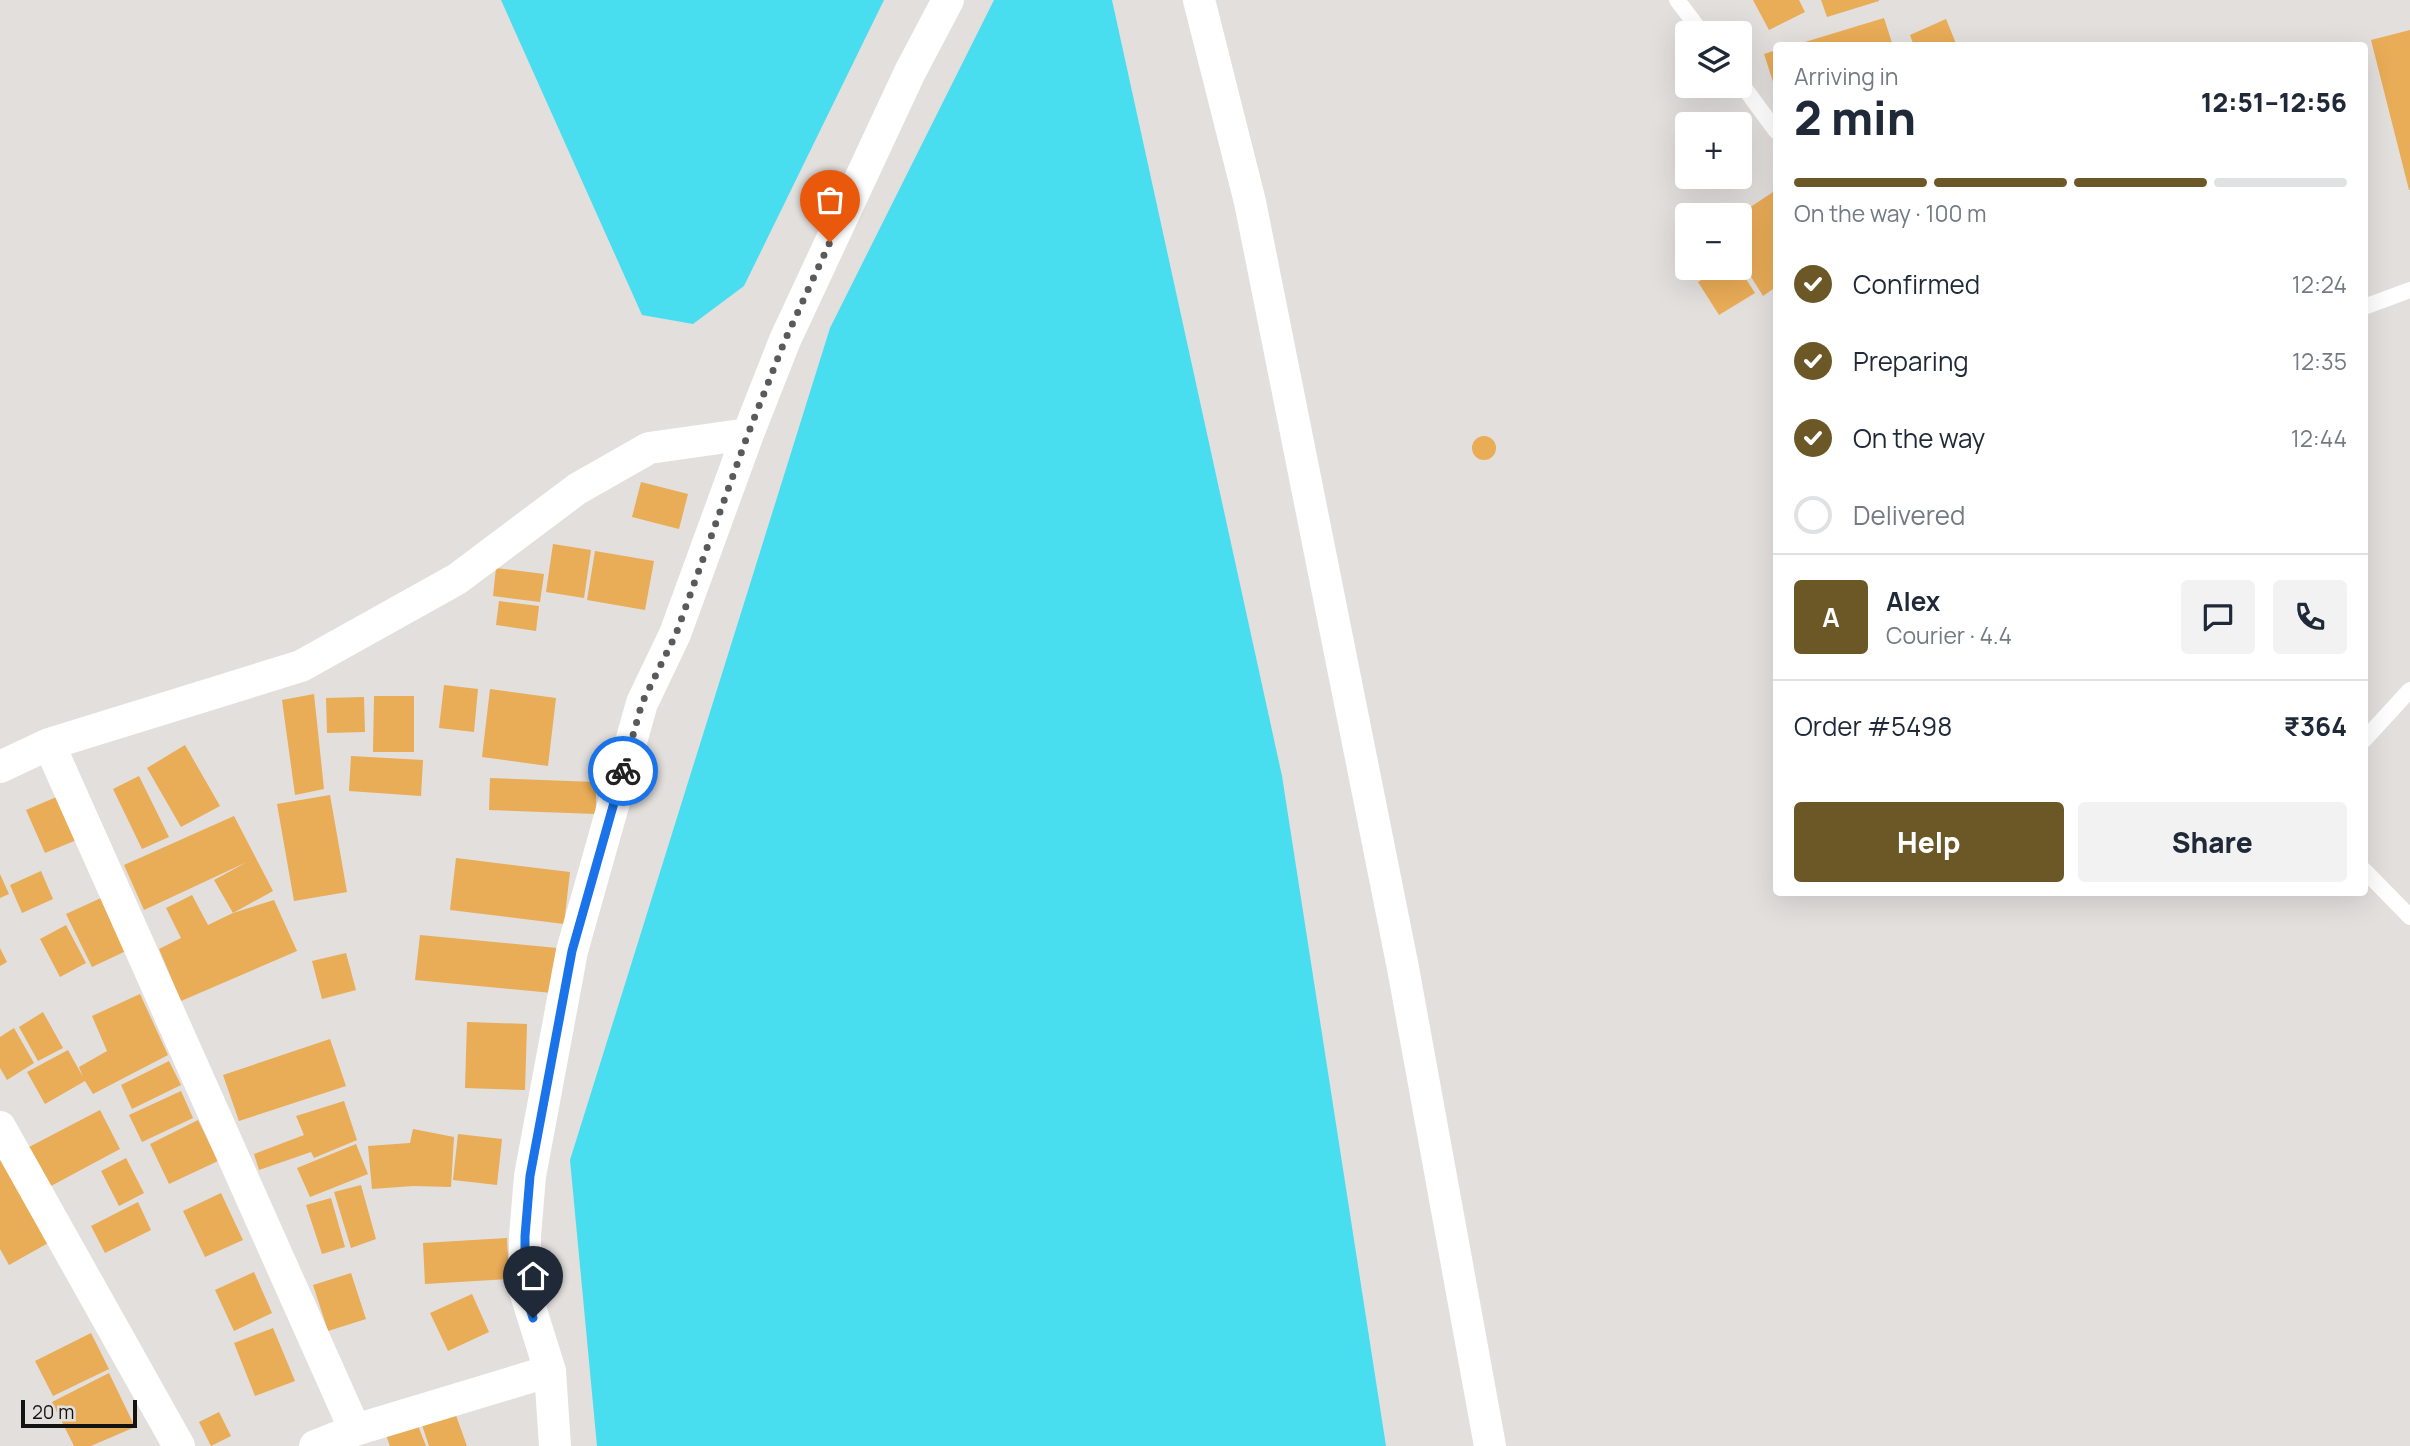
<!DOCTYPE html>
<html lang="en">
<head>
<meta charset="utf-8">
<style>
	:root { --surface:#fff; --page:#f2f2f3; --text:#1f2937; --muted:#747a83; --line:#e0e1e3; --accent:#6c5827 }
	body { margin:0; font-family:Manrope,sans-serif; background:var(--page); color:var(--text); height:100vh; display:flex; flex-direction:column; font-size:26px; white-space:nowrap }
	* { box-sizing:border-box; margin:0 }
	p { font-size:23px; color:var(--muted) }
	.icon { flex:none; width:38px; height:38px; fill:none; stroke:currentColor; stroke-width:2; stroke-linecap:round; stroke-linejoin:round }
	.map { position:relative; flex:1; overflow:hidden }
	.side { position:absolute; left:1773px; top:42px; width:595px; height:854px; display:flex; flex-direction:column; background:var(--surface); border-radius:7px; box-shadow:0 7px 28px #0002 }
	.side>* { flex:none }
	.tools { position:absolute; left:1675px; top:21px; display:grid; gap:14px }
	.tools a { display:grid; place-items:center; width:77px; height:77px; border-radius:7px; background:var(--surface); box-shadow:0 7px 28px #0002; font-size:35px }
	.scale { position:absolute; left:21px; bottom:18px; width:116px; box-sizing:border-box; padding-left:7px; border:4px solid #131312; border-top:0; font-size:19px; line-height:24px; white-space:nowrap; color:#131312; -webkit-text-stroke:5px #e2dfdd; paint-order:stroke }
	.pin { position:absolute; display:grid; place-items:center; width:60px; height:60px; color:#fff; margin:-72px -30px; border-radius:50% 50% 50% 0; rotate:-45deg; box-shadow:0 0 7px #0007 }
	.pin .icon { rotate:45deg }
	.courier { position:absolute; display:grid; place-items:center; width:70px; height:70px; margin:-35px; border:5px solid #1a73e8; border-radius:50%; background:#fff; color:#222; box-shadow:0 2px 9px #0007 }
	.overview em { font-style:normal; font-weight:800 }
	.overview div { display:flex; flex-direction:column-reverse }
	.overview { display:flex; align-items:center; justify-content:space-between; height:119px; padding:0 21px }
	h1 { font-size:46px; font-weight:800; line-height:52px }
	.bar { display:grid; grid-template-columns:repeat(4,1fr); gap:10px 7px; align-content:center; height:84px; padding:0 21px }
	.bar i { height:9px; border-radius:5px; background:var(--line) }
	.bar .selected { background:var(--accent) }
	.bar p { grid-column:span 4 }
	.line { display:flex; align-items:center; gap:18px; padding:0 21px; border-top:2px solid var(--line) }
	.line div { flex:1 }
	.round { display:grid; place-items:center; flex:none; width:74px; height:74px; border-radius:7px; background:var(--page) }
	ol { padding:0 21px; list-style:none }
	li { display:flex; align-items:center; gap:21px; height:77px }
	li p { margin-inline-start:auto }
	li .icon { padding:7px; border-radius:50%; background:var(--accent); color:#fff; stroke-width:4 }
	li:last-child { color:var(--muted) }
	li i { width:38px; height:38px; border:4px solid var(--line); border-radius:50% }
	.primary-button { display:flex; gap:14px; margin-top:auto; padding:14px 21px }
	.primary-button a { flex:1; height:80px; border-radius:7px; background:var(--accent); color:#fff; font-size:28px; font-weight:800; line-height:80px; text-align:center }
	.primary-button a+a { background:var(--page); color:var(--text) }
	.map>svg:first-child { display:block }
	.water { fill:#49ddf0 }
	.building { fill:#e9ac57 }
	.lines { fill:none; stroke-linecap:round; stroke-linejoin:round }
	.lane { stroke:#fff; stroke-width:16 }
	.street { stroke:#fff; stroke-width:32 }
	.done { stroke:#5b5a59; stroke-width:7; stroke-dasharray:0 12.6 }
	.route { stroke:#1a73e8; stroke-width:9 }
</style>
</head>
<body>
<div class="map">
<svg width="2410" height="1446" viewBox="0 0 2410 1446">
	<rect width="100%" height="100%" fill="#e2dfdd"/>
	<path class="water" d="M501,0H884L744,286L693,324L642,315Z
		M994,0H1112L1282,776L1386,1446H597L570,1160L830,328Z"/>
	<path class="building" d="M1753,0H1799L1805,12L1769,30Z
		M1821,0H1879V1L1827,17Z
		M1884,18L1893,46H1795V45Z
		M1946,19L1957,46H1914L1910,35Z
		M2410,30V190H2409L2371,40Z
		M1776,50V91L1764,54Z
		M1776,190V287L1763,296L1740,259V214Z
		M1721,268H1739L1755,293L1719,315L1698,282Z
		M1472 448a12 12 0 1 1 24 0a12 12 0 1 1-24 0Z
		M641,482L688,494L679,529L632,517Z
		M553,544L591,550L584,598L546,592Z
		M595,551L654,561L645,610L587,600Z
		M496,568L544,574L540,602L493,596Z
		M499,601L539,606L536,631L496,625Z
		M444,685L478,689L474,732L439,728Z
		M490,689L556,698L548,766L482,757Z
		M314,694L324,789L295,795L282,700Z
		M374,696H414V752H373Z
		M364,697L365,732L327,733L326,698Z
		M185,745L220,806L181,827L147,768Z
		M351,756L423,760L421,796L349,791Z
		M139,776L169,837L142,849L113,789Z
		M490,778L596,782V814L489,810Z
		M61,795L79,839L45,853L26,810Z
		M330,795L347,892L294,901L277,804Z
		M234,816L273,891L233,913L274,900L297,951L181,1001L159,949L181,938L166,908L192,895L208,925L233,913L214,880L247,862L144,910L124,865Z
		M456,858L570,872L564,924L450,910Z
		M41,871L53,899L22,913L10,885Z
		M0,874L9,894L0,898Z
		M101,898L126,951L92,967L66,914Z
		M66,925L86,963L60,977L40,939Z
		M420,935L557,948L552,993L415,980Z
		M0,948L7,962L0,966Z
		M346,953L356,990L322,999L312,961Z
		M140,994L168,1055L93,1094L85,1081L45,1104L27,1072L68,1050L83,1077L79,1067L107,1051L92,1016Z
		M43,1012L63,1048L38,1061L19,1027Z
		M467,1022L527,1024L525,1090L465,1088Z
		M14,1028L34,1063L7,1080L0,1068V1037Z
		M330,1039L346,1086L239,1121L223,1075Z
		M169,1061L181,1085L132,1109L121,1085Z
		M181,1091L193,1118L142,1142L129,1115Z
		M344,1101L357,1140L314,1158L311,1152L259,1170L254,1154L304,1135L296,1116Z
		M100,1110L120,1149L51,1186L29,1147Z
		M198,1120L218,1161L169,1184L150,1144Z
		M413,1129L454,1137L451,1187L413,1186L372,1189L368,1146L410,1143Z
		M458,1134L502,1139L497,1185L453,1180Z
		M356,1144L368,1174L310,1197L297,1168Z
		M0,1152L50,1242L9,1265L0,1249Z
		M126,1158L144,1193L119,1206L101,1171Z
		M361,1185L376,1239L351,1248L334,1192Z
		M221,1193L243,1240L205,1257L183,1211Z
		M331,1198L345,1247L322,1254L306,1205Z
		M138,1202L151,1230L105,1253L91,1226Z
		M507,1238L509,1279L425,1284L423,1243Z
		M254,1272L272,1313L234,1331L215,1290Z
		M351,1273L366,1319L328,1331L313,1285Z
		M472,1294L489,1332L448,1351L430,1313Z
		M273,1328L295,1381L255,1396L234,1343Z
		M91,1333L109,1369L53,1396L35,1361Z
		M109,1373L135,1427L91,1446H74L52,1402Z
		M453,1407L467,1446H429L420,1419Z
		M219,1412L231,1436L211,1446L199,1422Z
		M417,1423L426,1446H390L386,1435Z"/>
	<g class="lines">
		<path class="lane" d="M1677,0L1702,33
			M1740,82L1776,131
			M2364,307L2410,290
			M2364,740L2410,690
			M2364,870L2410,917"/>
		<path class="street" d="M1199,0L1250,202L1403,968L1490,1446
			M49,744L355,1430
			M0,767L49,744L301,666L457,579L577,489L649,448L748,434
			M0,1127L179,1446
			M315,1446L355,1430L550,1371
			M555,1446L550,1371L525,1291V1236L530,1176L572,951L642,703L675,634L748,434L785,340L910,72L948,0"/>
	</g>
	<g class="lines">
		<path class="done" d="M623,771L642,703L676,634L748,434L785,340L830,242"/>
		<path class="route" d="M533,1318L525,1292V1236L530,1176L572,951L623,771"/>
	</g>
</svg>
<div class="tools">
<a><svg class="icon" aria-label="layers" viewBox="0 0 24 24"><path d="M12 4l9 5-9 5-9-5zM3 14l9 5 9-5"/></svg></a>
<a>+</a>
<a>−</a>
</div>
<div class="scale">20 m</div>
<div class="pin" style="left:830px;top:242px;background:#ea580c"><svg class="icon" aria-label="bag" viewBox="0 0 24 24"><path d="M5 8h14l-1 12H6zM9 8a3 3 0 0 1 6 0"/></svg></div>
<div class="pin" style="left:533px;top:1318px;background:#1f2937"><svg class="icon" aria-label="home" viewBox="0 0 24 24"><path d="M3 11l9-7 9 7M6 9v11h12V9"/></svg></div>
<div class="courier" style="left:623px;top:771px"><svg class="icon" aria-label="bike" viewBox="0 0 24 24"><circle cx="6" cy="16" r="4"/><circle cx="18" cy="16" r="4"/><path d="M6 16l4-8h5l3 8M10 8l3 8H6M13 5h3"/></svg></div>
<section class="side">
<div class="overview"><div><h1>2 min</h1><p>Arriving in</p></div><em>12:51–12:56</em></div>
<div class="bar"><i class="selected"></i><i class="selected"></i><i class="selected"></i><i></i><p>On the way · 100 m</p></div>
<ol>
<li><svg class="icon" aria-label="check" viewBox="0 0 24 24"><path d="M5 12l5 5 9-10"/></svg>Confirmed<p>12:24</p></li>
<li><svg class="icon" aria-label="check" viewBox="0 0 24 24"><path d="M5 12l5 5 9-10"/></svg>Preparing<p>12:35</p></li>
<li><svg class="icon" aria-label="check" viewBox="0 0 24 24"><path d="M5 12l5 5 9-10"/></svg>On the way<p>12:44</p></li>
<li><i></i>Delivered</li>
</ol>
<div class="line" style="height:126px"><b class="round" style="background:var(--accent);color:#fff">A</b><div><b>Alex</b><p>Courier · 4.4</p></div><a class="round"><svg class="icon" aria-label="chat" viewBox="0 0 24 24"><path d="M4 5h16v11H9l-5 4z"/></svg></a><a class="round"><svg class="icon" aria-label="phone" viewBox="0 0 24 24"><path d="M5 4h4l2 5-3 2q2 4 5 5l2-3 5 2v4C11 20 4 13 5 4z"/></svg></a></div>
<div class="line" style="height:91px"><div>Order #5498</div><b>₹364</b></div>
<div class="primary-button"><a>Help</a><a>Share</a></div>
</section>
</div>
</body>
</html>
